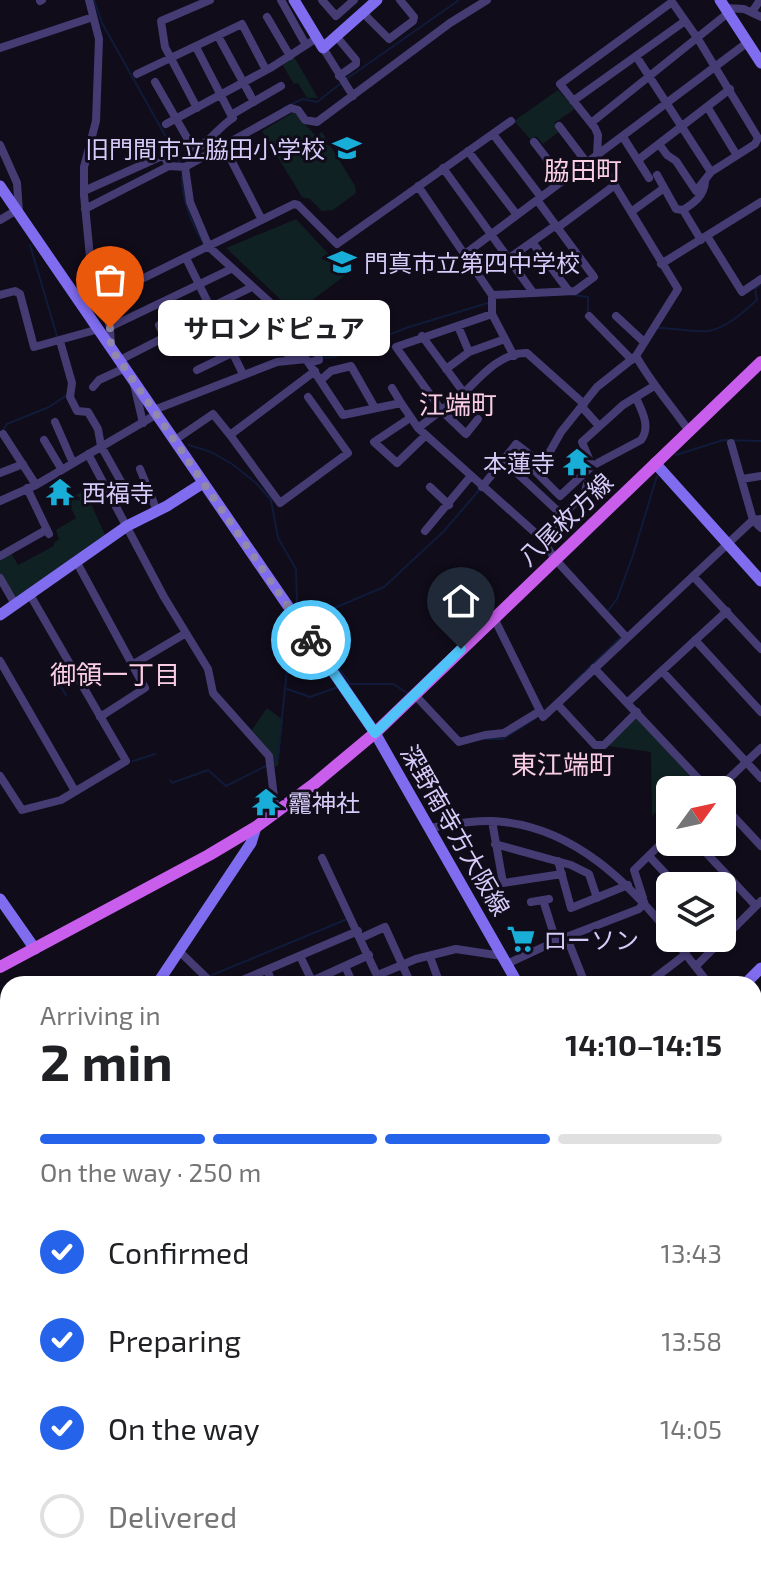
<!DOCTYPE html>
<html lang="en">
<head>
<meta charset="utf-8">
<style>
	:root { --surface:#fff; --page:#f2f2f2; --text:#202124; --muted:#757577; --line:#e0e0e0; --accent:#2563eb }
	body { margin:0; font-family:"Exo 2","Noto Sans JP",sans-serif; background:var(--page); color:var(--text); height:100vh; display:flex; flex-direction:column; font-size:30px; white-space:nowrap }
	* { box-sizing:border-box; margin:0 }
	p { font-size:26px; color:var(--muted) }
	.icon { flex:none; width:44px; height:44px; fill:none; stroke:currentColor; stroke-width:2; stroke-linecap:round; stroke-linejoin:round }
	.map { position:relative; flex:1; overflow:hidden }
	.side { position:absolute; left:0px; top:976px; width:762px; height:600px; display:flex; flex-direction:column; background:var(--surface); border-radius:24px 24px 0 0; box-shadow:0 2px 6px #0004 }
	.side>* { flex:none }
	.needle { width:52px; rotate:57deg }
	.controls { position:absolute; left:656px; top:776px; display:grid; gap:16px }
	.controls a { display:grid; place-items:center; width:80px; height:80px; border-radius:12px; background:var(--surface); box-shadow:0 2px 6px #0004; font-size:40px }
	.pin { position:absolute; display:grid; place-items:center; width:68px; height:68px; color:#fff; margin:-82px -34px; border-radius:50% 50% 50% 0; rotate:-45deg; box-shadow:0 0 8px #0007 }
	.pin .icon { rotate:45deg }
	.courier { position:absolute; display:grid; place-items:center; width:80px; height:80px; margin:-40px; border:6px solid #4fc3f7; border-radius:50%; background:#fff; color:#222; box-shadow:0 2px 10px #0007 }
	.bubble { position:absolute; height:56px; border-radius:12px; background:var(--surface); box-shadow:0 2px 6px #0004; font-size:26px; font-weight:700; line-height:56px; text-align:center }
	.overview em { font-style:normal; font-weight:700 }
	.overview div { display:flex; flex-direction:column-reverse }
	.overview { display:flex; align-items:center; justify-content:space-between; height:136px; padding:0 40px }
	h1 { font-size:52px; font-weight:700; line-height:60px }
	.bar { display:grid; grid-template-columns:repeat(4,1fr); gap:12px 8px; align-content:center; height:96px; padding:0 40px }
	.bar i { height:10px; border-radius:6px; background:var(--line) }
	.bar .selected { background:var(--accent) }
	.bar p { grid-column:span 4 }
	ol { padding:0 40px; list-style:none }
	li { display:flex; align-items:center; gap:24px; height:88px }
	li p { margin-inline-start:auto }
	li .icon { padding:8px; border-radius:50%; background:var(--accent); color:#fff; stroke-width:4 }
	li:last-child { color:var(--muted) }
	li i { width:44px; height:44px; border:4px solid var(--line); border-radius:50% }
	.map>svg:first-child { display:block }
	.green { fill:#102123 }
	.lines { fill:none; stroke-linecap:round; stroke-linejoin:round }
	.stream { stroke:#101b3a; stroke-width:2 }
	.river { stroke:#101b3a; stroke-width:11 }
	.street { stroke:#453c74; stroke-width:8 }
	.secondary { stroke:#7f6cef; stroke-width:11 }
	.primary { stroke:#c95eed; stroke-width:12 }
	.done { stroke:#9188ab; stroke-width:8; stroke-dasharray:0 14.4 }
	.route { stroke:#4fc3f7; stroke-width:10 }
	.labels { text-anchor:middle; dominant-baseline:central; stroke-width:6; stroke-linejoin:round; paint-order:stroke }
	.poi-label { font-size:24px; fill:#d6cbf9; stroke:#100c1a; text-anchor:start }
	.street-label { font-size:24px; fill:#d6cbf9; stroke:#100c1a }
	.neighbourhood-label { font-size:26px; fill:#f9cde4; stroke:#100c1a }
</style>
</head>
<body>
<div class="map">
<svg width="761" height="1576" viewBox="0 0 761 1576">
	<rect width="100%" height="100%" fill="#100c1a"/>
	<path class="green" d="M294,57L318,98H307L298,83L294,84L282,64Z
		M558,90L575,109L554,123L560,131L543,144L536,136L531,140L514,121Z
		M294,112L316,136L322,132L355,186L356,193L333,210L322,211L310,199L302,197L262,131Z
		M296,219L347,274L295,313L226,248Z
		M85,490L105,535L14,599L0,574V559L11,553L18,565L54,546V543L59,539L56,530L76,518L67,500Z
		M267,708L283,720L278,766L275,767L271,755L251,731Z
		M637,716L692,776L678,790H670V798L652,816L651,752L608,746Z
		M135,1568H346L352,1576H144Z"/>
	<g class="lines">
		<path class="stream" d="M94,0L102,23L180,162
			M345,80L459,0
			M283,108L303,99L317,102L340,84
			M182,176C182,201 191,223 204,244
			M30,245L57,336
			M572,295L588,297V314
			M656,328C672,327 691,333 708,331C727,328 743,312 757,300L755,289L760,285
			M323,358L334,357L406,328L491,302
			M3,430L7,424L49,407L67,395
			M189,445L211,452L232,464L256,483L271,500L278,538L296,569L297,605
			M676,455L723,440L761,441
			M297,606L306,620L384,587L444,531L480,489
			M607,612L617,599L633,555L657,476
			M339,668L349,682
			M51,671L66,695
			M347,684H393L409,694
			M570,686L620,638
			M287,689L310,697L338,687
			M485,739H503L536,718
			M133,761L155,754
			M272,763L278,757L292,621
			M170,780L172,783L208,770L226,786L266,766
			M212,975L345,920
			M190,984L204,978
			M754,1533L761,1530
			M754,1560L761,1570
			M622,1568L627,1576L632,1574
			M638,1572L649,1568"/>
		<path class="river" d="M0,1524L8,1528
			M83,1568L95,1576
			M367,1568L373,1576"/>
		<path class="street" d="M89,0L99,39L96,121L84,167V195L90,257L110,327L111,347
			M281,0L306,45
			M322,0L336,16L354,0
			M40,1L42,0
			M725,8L744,9L761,17
			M752,12L760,0
			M363,13L389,39L413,21L414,17L400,0
			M267,17L290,56
			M218,36L254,102
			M336,36L356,60V64L339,76
			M196,47L231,115L281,86
			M0,48L93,17
			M323,48L353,96
			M636,56L711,172
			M137,74L242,24L266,70
			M155,82L194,150C213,140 216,129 233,118L231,115
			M573,101L685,21
			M197,108L165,47L161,21L210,0
			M708,108L736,154
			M591,123L728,13
			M166,124L272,67L317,38
			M559,126L587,163
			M493,134L541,197
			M623,137L649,178
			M534,142L564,181
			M0,145L17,183L19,212
			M224,146L262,220
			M468,151L517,215
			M638,160L730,89
			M185,167L190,202L209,247L317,345L319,360L311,362
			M443,168L532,291
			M657,175L676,209L683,210C694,203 704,196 705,182
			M418,186L492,295L575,291L594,277L537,200
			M84,191L164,155L169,166
			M85,209L169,166L185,167L291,108L298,110L305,120L317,122L450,23L487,0
			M683,210L701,240
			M631,212L664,188
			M0,220L17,210
			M557,228L615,185
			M707,236L742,292L761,279
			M532,242L568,290
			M465,254L748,42
			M186,258L243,374
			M508,259L556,225
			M661,264L761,202
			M0,295L15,291L20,294L34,347L99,329
			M492,295V314L514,356
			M101,299L294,204L298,205L337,244L511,121
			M589,316L632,360
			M616,316L644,342
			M176,324L252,287
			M159,325L171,350
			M458,326L469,352
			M110,327L231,269
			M422,336L464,393C480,377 501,352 527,353L584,404
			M60,341L72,383L70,397L77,411L88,412L98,429L101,446L124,487
			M187,347L273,306
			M636,356C651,383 671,405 689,431
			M120,360L165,337
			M446,369L469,352L505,339
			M197,370L277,331L290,359
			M321,380L331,371L351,366L375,408
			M134,384L143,423
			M93,387L99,380L125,368
			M392,388L401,403
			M582,407L599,426
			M154,410L277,362L306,359L343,415L401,403L418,428L541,538L555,559L627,638
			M410,418L374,442L397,463L426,435
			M478,419L466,434L442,411L396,347L492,314
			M55,422L73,463
			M418,428L464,393
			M3,434L36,485
			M230,435L280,503L348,453L308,397
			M44,440L62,470
			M175,440L213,414L230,435L315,371
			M731,443L753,520L761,528
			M88,454L164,597L208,669L213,693L269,756L276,813
			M502,459L562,515
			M541,461L536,472L560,496L592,466L641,440C651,427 642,411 636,398
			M592,466L582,442L623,405L654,386
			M140,469L157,511
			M0,473L23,464
			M742,479L761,476
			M430,487L449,505
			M482,487L516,444L538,461L548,455L561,432L597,387L636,356L678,289L597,156L598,135L595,128L560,84L672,2L698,39L758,138L755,144L711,172L696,191L676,161L667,155L659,144
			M27,488L49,534
			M0,501L36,485L157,414
			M425,531L470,477
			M541,538L585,492L587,484
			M0,556L46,530
			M76,561L145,688L100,717
			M693,576L761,649
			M0,578L15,604
			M494,618L543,717L753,520L761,519
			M695,640L761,712
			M0,661L75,791
			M132,665L186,633
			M594,668L709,790
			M662,671L761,778
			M414,694L459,742L485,735L504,733L540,711
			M628,702L727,611
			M558,705L595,745H604L637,712
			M0,776L22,810L61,800L126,761L29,593
			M717,790L761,748
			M722,804L761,846
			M492,821L503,883L562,874
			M430,828C454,824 480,819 504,822C575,830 628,882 670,934
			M696,842L756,906
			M495,844L571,865L589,874L597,898
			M649,856L677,886
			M322,858L381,984
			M558,861L571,908L628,885
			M643,898L634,870L670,835
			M543,900L556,941
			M531,902L549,899
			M361,938L385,927L411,984
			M567,938L584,981L596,984
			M673,938L709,984
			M179,951L213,984
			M300,956L312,981L323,976L326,984
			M430,957L440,984
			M507,964L556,941L639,909L644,902
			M345,966L353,984
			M696,966L761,901
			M267,970L273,984
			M378,975L416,959L456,949L502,956
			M323,976L369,955
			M233,984L358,931
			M647,984L686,954
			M0,1020L8,1023
			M754,1039L761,1048
			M754,1111L761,1105
			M754,1127L761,1136
			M0,1188L8,1191
			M0,1207L8,1211
			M0,1226L8,1229
			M0,1249L8,1253
			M757,1260L761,1259
			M0,1270L8,1274
			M754,1306L761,1303
			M0,1347L2,1380
			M754,1524L755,1526
			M428,1568L431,1576
			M634,1568L637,1576
			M386,1576L406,1568"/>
		<path class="secondary" d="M294,0L323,48L377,0
			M720,0L761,63
			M0,186L375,733L518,984
			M655,463L761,581
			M0,615L127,526L167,506L203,483
			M0,899L35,949
			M157,984L251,843L256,827
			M745,984L761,968
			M754,1220L761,1214
			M754,1325L761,1346
			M0,1326L8,1309
			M754,1428L761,1425
			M0,1435L8,1433
			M754,1465L761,1462
			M0,1469L8,1468
			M0,1536L8,1540
			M64,1568L78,1576
			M354,1568L360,1576
			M380,1568L387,1576"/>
		<path class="primary" d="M0,967L209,855L256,827L314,784L375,733L761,362"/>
	</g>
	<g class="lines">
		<path class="done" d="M110,328L111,348L311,640"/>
		<path class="route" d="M311,640L375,733L461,649"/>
	</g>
	<defs>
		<symbol id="school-bare" viewBox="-9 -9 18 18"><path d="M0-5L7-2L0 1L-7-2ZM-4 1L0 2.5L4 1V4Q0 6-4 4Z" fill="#18aed8" stroke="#100c1a" stroke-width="2.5" paint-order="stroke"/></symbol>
		<symbol id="temple-bare" viewBox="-9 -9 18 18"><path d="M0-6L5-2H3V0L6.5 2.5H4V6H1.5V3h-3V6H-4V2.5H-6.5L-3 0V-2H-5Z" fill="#18aed8" stroke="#100c1a" stroke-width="2.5" paint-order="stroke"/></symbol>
		<symbol id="supermarket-bare" viewBox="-9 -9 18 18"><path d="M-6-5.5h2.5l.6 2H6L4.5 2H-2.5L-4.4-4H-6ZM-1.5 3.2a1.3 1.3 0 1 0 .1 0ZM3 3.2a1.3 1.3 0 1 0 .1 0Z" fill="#18aed8" stroke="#100c1a" stroke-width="2.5" paint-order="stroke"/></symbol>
	</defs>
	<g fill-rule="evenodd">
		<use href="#school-bare" x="327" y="128" width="40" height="40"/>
		<use href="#school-bare" x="322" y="242" width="40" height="40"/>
		<use href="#temple-bare" x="557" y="442" width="40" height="40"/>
		<use href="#temple-bare" x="40" y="472" width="40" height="40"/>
		<use href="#temple-bare" x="246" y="782" width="40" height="40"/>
		<use href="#supermarket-bare" x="501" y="919" width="40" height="40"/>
	</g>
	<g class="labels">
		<g class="poi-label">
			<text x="325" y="148" text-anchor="end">旧門間市立脇田小学校</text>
			<text x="364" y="262">門真市立第四中学校</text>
			<text x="555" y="462" text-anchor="end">本蓮寺</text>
			<text x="82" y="492">西福寺</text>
			<text x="288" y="802">龗神社</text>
			<text x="543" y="939">ローソン</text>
		</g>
		<g class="street-label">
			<text transform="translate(565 519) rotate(-44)">八尾枚方線</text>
			<text transform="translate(456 830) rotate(60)">深野南寺方大阪線</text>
		</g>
		<g class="neighbourhood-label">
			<text x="583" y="169">脇田町</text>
			<text x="458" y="403">江端町</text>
			<text x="115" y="673">御領一丁目</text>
			<text x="563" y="763">東江端町</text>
		</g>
	</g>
</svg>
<div class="controls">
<a><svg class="needle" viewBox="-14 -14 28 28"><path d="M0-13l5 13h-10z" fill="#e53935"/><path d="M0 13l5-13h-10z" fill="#757577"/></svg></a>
<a><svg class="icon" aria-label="layers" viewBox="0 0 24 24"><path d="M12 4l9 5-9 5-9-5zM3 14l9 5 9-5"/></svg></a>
</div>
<div class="pin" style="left:110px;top:328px;background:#ea580c"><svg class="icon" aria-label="bag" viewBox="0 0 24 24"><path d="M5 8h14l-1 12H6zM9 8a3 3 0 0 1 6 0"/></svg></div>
<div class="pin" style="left:461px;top:649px;background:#1f2937"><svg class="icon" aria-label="home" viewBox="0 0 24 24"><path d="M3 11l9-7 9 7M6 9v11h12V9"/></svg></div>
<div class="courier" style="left:311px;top:640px"><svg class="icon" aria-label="bike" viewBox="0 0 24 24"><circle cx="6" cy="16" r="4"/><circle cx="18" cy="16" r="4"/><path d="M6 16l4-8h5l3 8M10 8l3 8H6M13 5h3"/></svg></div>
<div class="bubble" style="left:158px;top:300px;width:232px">サロンドピュア</div>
<section class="side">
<div class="overview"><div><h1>2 min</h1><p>Arriving in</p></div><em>14:10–14:15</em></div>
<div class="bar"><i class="selected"></i><i class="selected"></i><i class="selected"></i><i></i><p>On the way · 250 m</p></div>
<ol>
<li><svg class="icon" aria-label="check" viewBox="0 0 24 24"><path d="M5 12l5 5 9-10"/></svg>Confirmed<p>13:43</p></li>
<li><svg class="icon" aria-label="check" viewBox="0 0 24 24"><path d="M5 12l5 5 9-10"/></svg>Preparing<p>13:58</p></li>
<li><svg class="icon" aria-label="check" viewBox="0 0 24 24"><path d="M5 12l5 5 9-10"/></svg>On the way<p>14:05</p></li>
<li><i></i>Delivered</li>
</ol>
</section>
</div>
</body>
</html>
